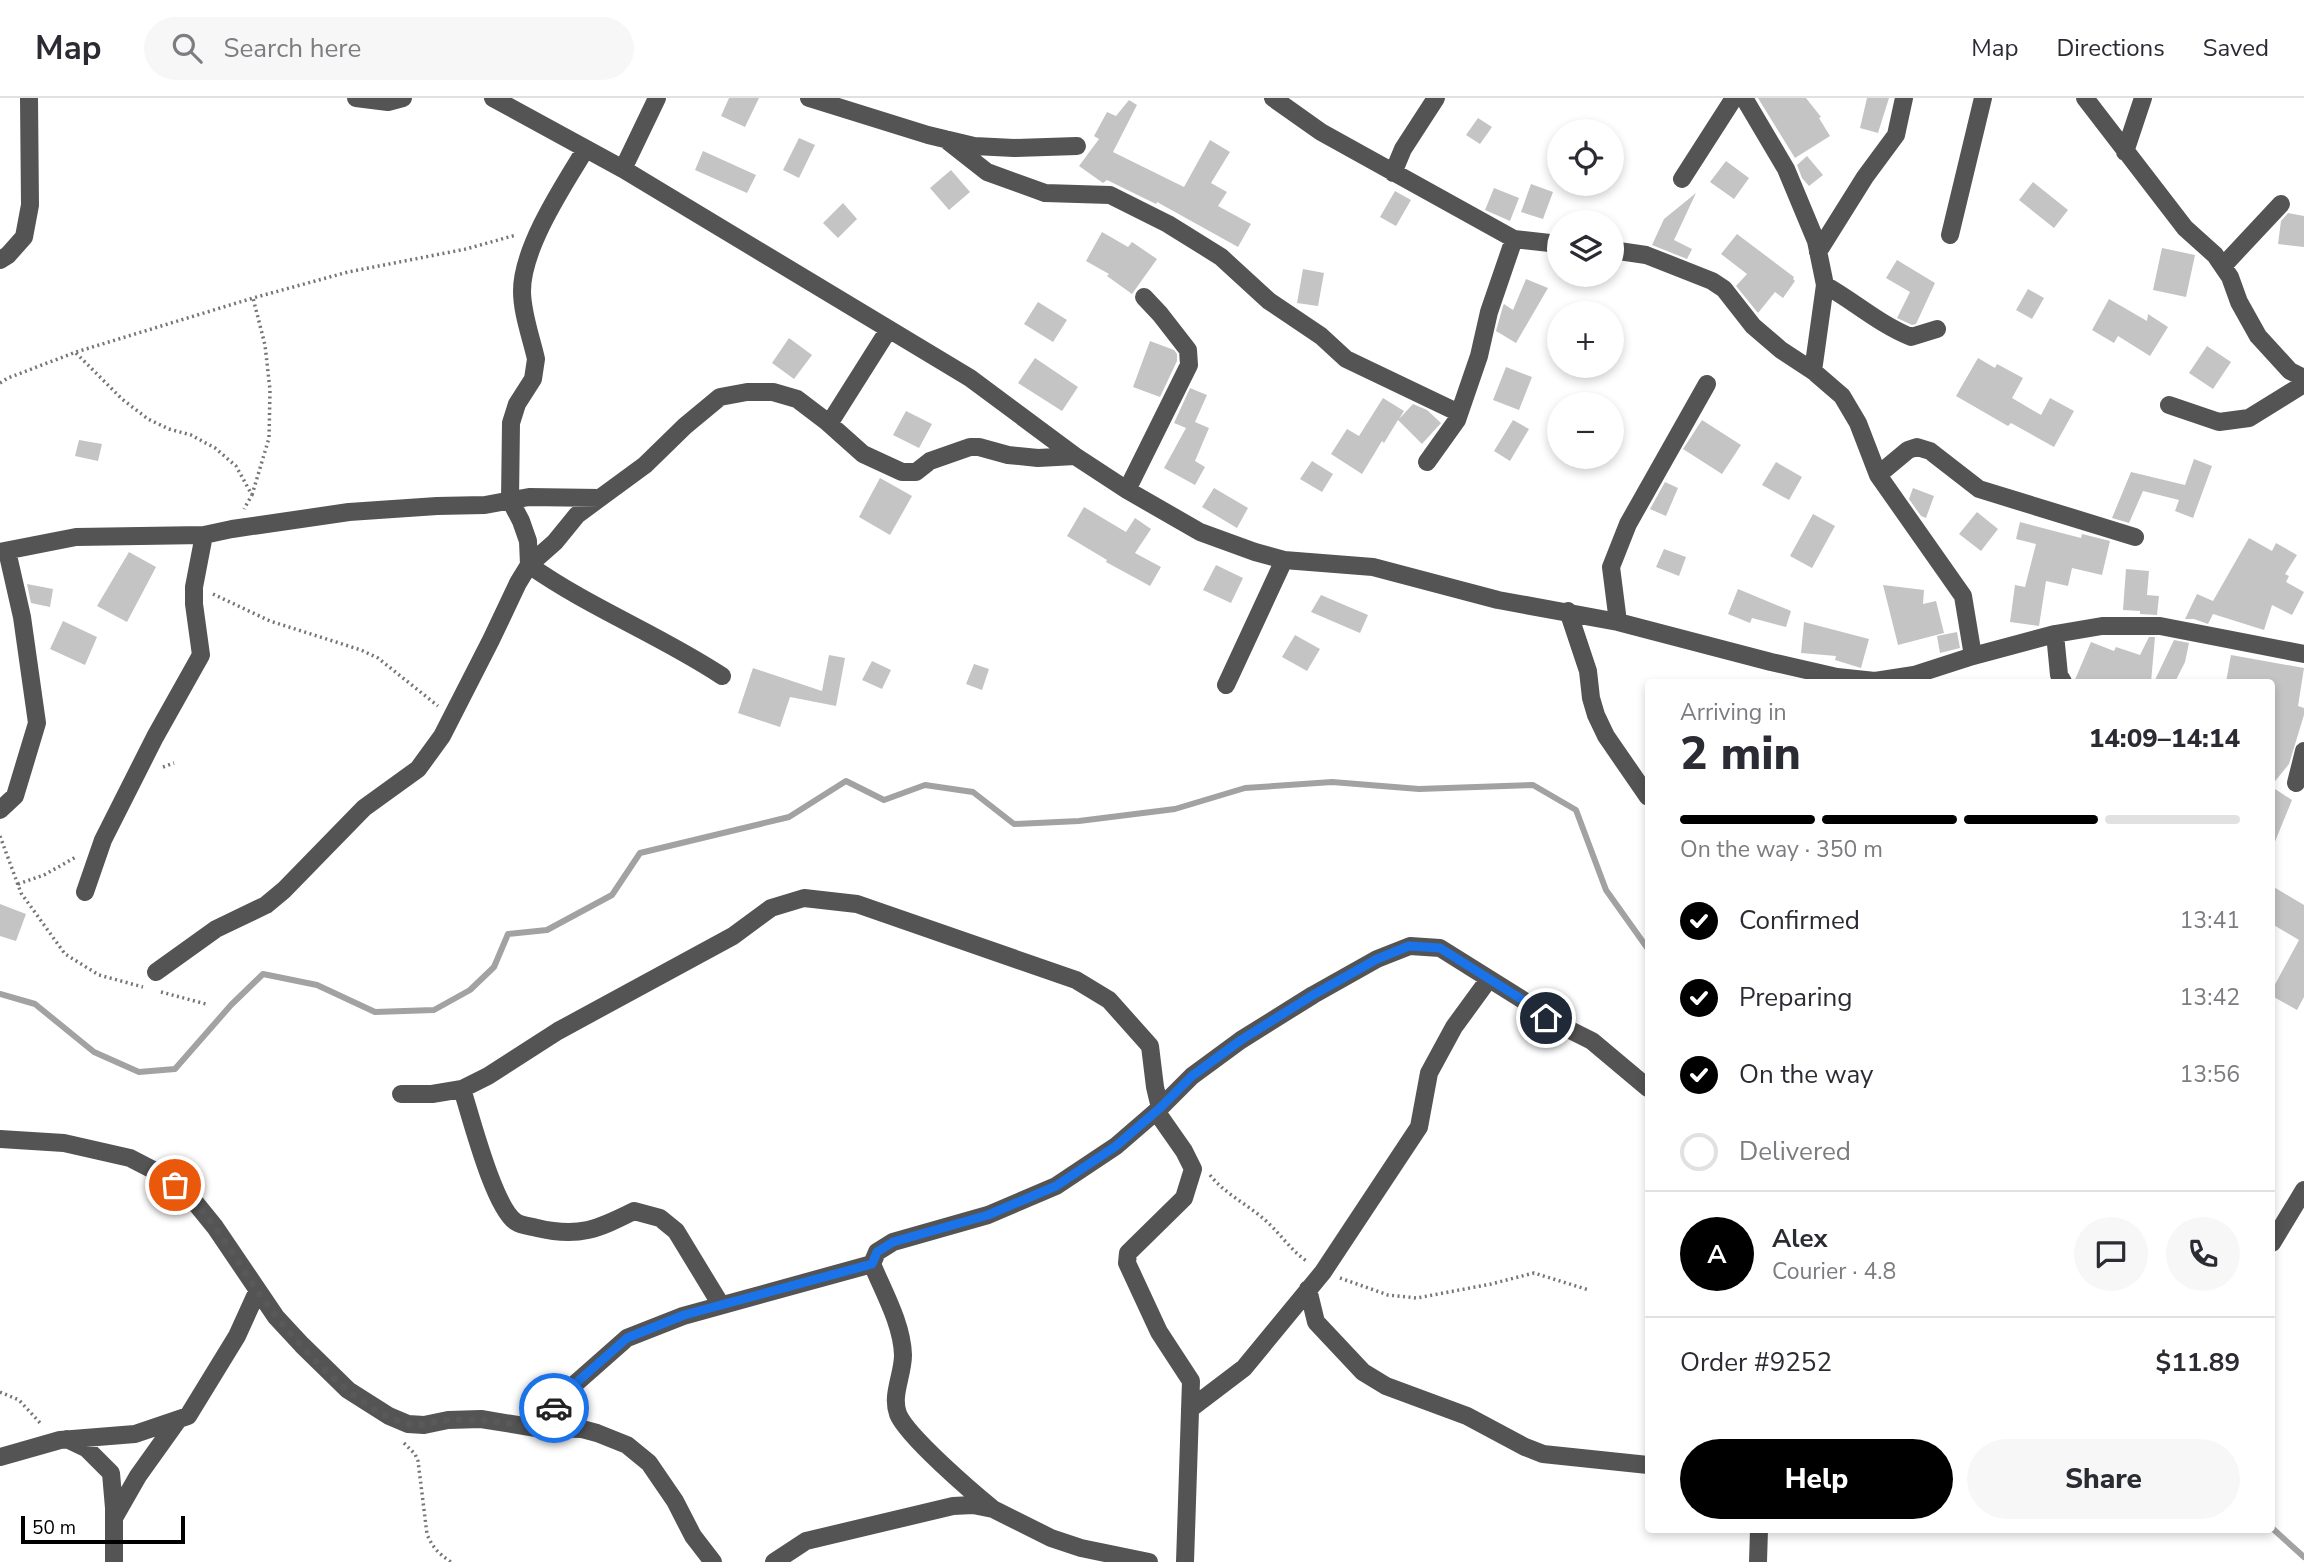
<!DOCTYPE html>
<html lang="en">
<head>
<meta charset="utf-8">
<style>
	:root { --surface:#fff; --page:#f7f7f7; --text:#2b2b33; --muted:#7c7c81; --line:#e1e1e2; --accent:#000 }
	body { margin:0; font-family:"Nunito Sans",sans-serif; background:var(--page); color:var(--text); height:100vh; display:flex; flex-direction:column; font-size:26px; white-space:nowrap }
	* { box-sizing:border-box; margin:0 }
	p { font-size:23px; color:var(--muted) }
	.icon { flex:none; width:38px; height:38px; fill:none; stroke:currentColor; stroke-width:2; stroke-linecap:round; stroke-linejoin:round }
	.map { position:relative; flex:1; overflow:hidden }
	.side { position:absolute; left:1645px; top:581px; width:630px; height:854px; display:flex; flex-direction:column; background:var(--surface); border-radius:7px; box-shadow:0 4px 10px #0003 }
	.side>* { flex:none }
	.controls { position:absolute; left:1547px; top:21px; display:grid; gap:14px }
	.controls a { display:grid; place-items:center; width:77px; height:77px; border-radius:50%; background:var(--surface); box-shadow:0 4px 10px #0003; font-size:35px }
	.scale { position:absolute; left:21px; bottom:18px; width:164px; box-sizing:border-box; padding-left:7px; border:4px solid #000; border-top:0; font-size:19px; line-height:24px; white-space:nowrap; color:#000; -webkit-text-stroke:5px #fff; paint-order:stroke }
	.pin { position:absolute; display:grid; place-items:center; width:60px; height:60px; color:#fff; margin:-30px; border:4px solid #fff; border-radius:50%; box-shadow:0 2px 7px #0007 }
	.courier { position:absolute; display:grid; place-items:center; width:70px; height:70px; margin:-35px; border:5px solid #1a73e8; border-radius:50%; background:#fff; color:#222; box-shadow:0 2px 9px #0007 }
	.overview em { font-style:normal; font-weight:800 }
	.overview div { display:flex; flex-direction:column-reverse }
	.overview { display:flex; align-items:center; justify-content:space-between; height:119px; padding:0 35px }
	h1 { font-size:46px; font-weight:800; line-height:52px }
	.bar { display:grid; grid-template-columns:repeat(4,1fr); gap:10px 7px; align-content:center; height:84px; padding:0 35px }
	.bar i { height:9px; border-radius:5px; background:var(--line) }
	.bar .selected { background:var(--accent) }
	.bar p { grid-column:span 4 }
	.line { display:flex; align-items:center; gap:18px; padding:0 35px; border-top:2px solid var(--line) }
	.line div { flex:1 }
	.round { display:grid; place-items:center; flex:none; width:74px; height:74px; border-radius:37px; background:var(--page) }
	ol { padding:0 35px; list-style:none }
	li { display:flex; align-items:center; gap:21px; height:77px }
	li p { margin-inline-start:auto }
	li .icon { padding:7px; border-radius:50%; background:var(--accent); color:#fff; stroke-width:4 }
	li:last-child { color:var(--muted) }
	li i { width:38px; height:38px; border:4px solid var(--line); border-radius:50% }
	.primary-button { display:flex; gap:14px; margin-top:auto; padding:14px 35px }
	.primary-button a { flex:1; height:80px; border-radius:42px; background:var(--accent); color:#fff; font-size:28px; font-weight:800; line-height:80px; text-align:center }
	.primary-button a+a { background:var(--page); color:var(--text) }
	header { display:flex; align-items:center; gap:42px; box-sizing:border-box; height:98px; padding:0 35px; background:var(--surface); border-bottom:2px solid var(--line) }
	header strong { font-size:33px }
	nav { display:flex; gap:38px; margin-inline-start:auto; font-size:24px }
	.search { width:490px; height:63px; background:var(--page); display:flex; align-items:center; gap:18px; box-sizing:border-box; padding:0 24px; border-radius:38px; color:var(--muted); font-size:26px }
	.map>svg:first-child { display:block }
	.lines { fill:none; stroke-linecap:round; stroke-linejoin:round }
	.stream { stroke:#a2a2a2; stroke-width:6 }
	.building { fill:#c4c4c4 }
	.path { stroke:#767676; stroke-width:3.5; stroke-dasharray:2 3.5; stroke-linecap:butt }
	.minor { stroke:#545454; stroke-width:18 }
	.done { stroke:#595959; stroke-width:7; stroke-dasharray:0 12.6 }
	.route { stroke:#1a73e8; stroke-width:9 }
</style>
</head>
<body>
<header>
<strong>Map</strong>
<div class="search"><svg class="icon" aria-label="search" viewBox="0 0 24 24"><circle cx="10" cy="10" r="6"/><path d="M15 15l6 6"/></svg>Search here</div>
<nav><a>Map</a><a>Directions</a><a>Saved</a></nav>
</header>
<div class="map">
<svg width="2304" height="1464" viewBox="0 0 2304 1464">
	<rect width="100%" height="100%" fill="#fff"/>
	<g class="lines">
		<path class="stream" d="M0,896L35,906L94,954L139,974L175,971L231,907L263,876L317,887L375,914L434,912L470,892L494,869L508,836L547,832L612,797L640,755L789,719L846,683L884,702L925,687L973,694L1014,726L1079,723L1175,711L1245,690L1332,684L1419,691L1533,687L1576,712L1606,792L1648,851
			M2272,1430L2304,1459"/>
	</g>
	<path class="building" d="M729,0H759L745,29L721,18Z
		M1758,0H1806L1821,19L1819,20L1830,38L1795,60Z
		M1867,0H1889L1878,35L1860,30Z
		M1129,2L1137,7L1113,54L1184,89L1210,42L1230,54L1211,85L1227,94L1218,108L1251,126L1238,149L1157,104L1156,106L1107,82L1103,85L1079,68L1099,41L1094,38L1107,14L1116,18Z
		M1478,20L1492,29L1480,46L1466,37Z
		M799,40L815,47L799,80L783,72Z
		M703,53L756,77L747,95L695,72Z
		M1807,58L1823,77L1809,88L1802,80L1797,67Z
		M1726,63L1749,80L1734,101L1710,84Z
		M951,72L970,94L949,112L930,90Z
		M2033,84L2068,112L2054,130L2019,102Z
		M1531,86L1553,94L1543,121L1521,114Z
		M1494,90L1519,100L1510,123L1485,112Z
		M1395,93L1411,102L1396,128L1380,119Z
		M1696,95L1674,142L1692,151L1687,161L1652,147L1664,121Z
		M843,105L857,121L838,140L823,125Z
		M2288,115L2304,118V149L2278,146L2281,123Z
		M1102,134L1128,149L1132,144L1157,161L1132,196L1107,178L1109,176L1086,163Z
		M1737,136L1794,179L1793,181L1795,183L1783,200L1775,194L1758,215L1736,188L1747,176L1721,156Z
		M2162,150L2195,157L2186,199L2153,192Z
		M1897,162L1935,185L1916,226L1912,227L1897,220L1910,194L1886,180Z
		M1303,171L1324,175L1318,208L1297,205Z
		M1526,181L1548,190L1516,245L1496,233L1503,208L1504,206L1513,212Z
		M2028,191L2044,200L2032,221L2016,212Z
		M2109,201L2147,223L2148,216L2168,229L2150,258L2118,238L2114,245L2092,232Z
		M1038,204L1067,222L1053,244L1024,226Z
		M789,240L812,257L794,281L772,265Z
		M1150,243L1174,252L1177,256V263L1160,299L1133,289Z
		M2207,248L2231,264L2213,291L2189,275Z
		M1035,260L1078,289L1062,313L1018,285Z
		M1978,260L1995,270L1997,266L2023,280L2012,300L2041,317L2050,300L2074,313L2054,349L2011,325L2008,328L1956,298Z
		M1506,269L1532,279L1519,312L1493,302Z
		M1190,290L1207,297L1195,324L1209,330L1195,363L1205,369L1195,387L1164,370L1186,330L1174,325Z
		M1383,300L1404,313L1399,321L1413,306L1427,312L1441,325L1422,346L1398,322L1384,345L1382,343L1362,376L1331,356L1347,331L1359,338Z
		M906,313L932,326L919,350L893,337Z
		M1513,322L1529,331L1510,363L1494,353Z
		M1702,322L1741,347L1722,376L1683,351Z
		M79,342L102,346L98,363L75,358Z
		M2194,361L2212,368L2193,420L2175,413L2179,402L2143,393L2129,425L2112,420L2131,374L2185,387Z
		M1312,363L1333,376L1322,394L1300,381Z
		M1776,364L1802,379L1789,402L1762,387Z
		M880,380L912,398L890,437L859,419Z
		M1665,384L1678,390L1666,418L1650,411Z
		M1214,390L1248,410L1237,430L1202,409Z
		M1913,390L1934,398L1926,420L1921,418L1909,401Z
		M1084,409L1126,434L1135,420L1151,431L1135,455L1161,469L1150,488L1106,464L1107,462L1067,438Z
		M1977,414L1998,431L1981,453L1959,436Z
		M1813,416L1835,428L1812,470L1790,458Z
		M2020,424L2081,440L2082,436L2110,443L2102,477L2072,470L2068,488L2046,483L2039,528L2010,524L2015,487L2025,489L2036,446L2016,441Z
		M2249,440L2272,453L2276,445L2297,457L2285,476L2289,478L2286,484L2304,494L2292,517L2272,507L2264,532L2213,516L2208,526L2194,521H2185L2197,496L2213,503Z
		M1664,451L1686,459L1679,478L1656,469Z
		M129,454L156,469L127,524L97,508Z
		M1216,467L1243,480L1231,505L1203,492Z
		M2126,471L2149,473L2147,497L2159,498L2157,517L2140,516V513L2123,512Z
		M27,486L53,491L50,509L31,505Z
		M1883,487L1924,492L1923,506L1936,503L1944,535L1898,547Z
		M1738,491L1791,513L1786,529L1752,520L1750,525L1728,516Z
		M1321,497L1368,517L1360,535L1311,514Z
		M63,523L97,539L85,567L50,551Z
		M1804,524L1869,541L1861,570L1835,562L1836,558L1801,555Z
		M1957,534L1960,550L1940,555L1937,538Z
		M1295,537L1320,551L1307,573L1282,559Z
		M2149,539H2155L2151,584H2074L2091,544L2114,553L2116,549L2140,557Z
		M2174,542L2189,545L2185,564L2175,584H2154Z
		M829,557L845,560L836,608L790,599L780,629L738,615L753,570L822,593Z
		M2231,557L2304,570L2298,608L2304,610V617L2289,666L2272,687V584H2226Z
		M872,563L891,572L882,591L862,582Z
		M974,566L989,571L982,592L966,586Z
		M2272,689L2292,702L2272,751Z
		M2272,788L2304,807V899L2297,912L2272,898V892L2299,842L2272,826Z
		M0,806L26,816L16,843L0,838Z"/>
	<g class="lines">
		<path class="path" d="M76,255L122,301L148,321L169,331L191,337L215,350L236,368L252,397L244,411
			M0,285L8,280L76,254L253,200L348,174L466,151L516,137
			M252,397L269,340L270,292L265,247L253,200
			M213,496L270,523L361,552L378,560L438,608
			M163,669L174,665
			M0,738L21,795L65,856L99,877L143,889
			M18,786L44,777L76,759
			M161,894L206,906
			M1210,1077C1225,1096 1247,1106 1265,1122C1281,1136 1291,1153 1308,1164
			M1340,1180L1388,1197L1417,1200L1491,1186L1534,1175L1589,1192
			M0,1294L19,1302L42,1327
			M404,1345L415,1356L418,1363L427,1436C432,1449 439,1456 451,1464"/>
		<path class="minor" d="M356,0L388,4L403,0
			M493,0L623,71L970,280L1075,358L1127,392L1200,434L1255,454L1284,462L1373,469L1498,502L1618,524L1771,564L1837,579L1875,583L1914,577L1973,558L2055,536L2102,528H2160L2304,556
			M809,0L928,37L974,48L1014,50L1077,48
			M1273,0L1321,34L1514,141L1559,146
			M1744,0L1786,71L1816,143L1825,187L1813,273
			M2085,0L2185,130L2215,157L2230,179L2239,204L2258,238L2290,273L2304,280
			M945,41L987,74L1045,95L1110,97L1168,126L1221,159L1269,203L1321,238L1346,261L1459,315
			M585,52C563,88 522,150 522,193C522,215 531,239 536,261L533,281L517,306L511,325L510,402L521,423L528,443L529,467C590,510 660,537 722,578
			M2125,54L2143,0
			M623,71L657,0
			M1393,75L1403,51L1436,0
			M1682,81L1734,0
			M1950,137L1983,0
			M1612,152L1646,157L1712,183L1724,191L1753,228L1781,252L1813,273L1842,298L1858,325L1878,377L1963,498L1973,558
			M1818,154L1865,79L1896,37L1904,0
			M0,162L8,157L24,139L30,107L29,0
			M2223,168L2281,106
			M1825,187C1855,204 1879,226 1911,239L1937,231
			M2169,307L2219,324L2249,320L2304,286
			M829,326L889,231
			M1427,364L1457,322L1479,258L1489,214L1514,141
			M1878,377L1908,352L1917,349L1930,353L1979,391L2135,439
			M1127,392L1189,267L1188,252L1160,216L1144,199
			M0,454L76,439L204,437L232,431L349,414L437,408L485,407L529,399L600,400L645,367L685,328L720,299L747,294H773L797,301L826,323L863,356L902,374H916L930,363L970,349H979L1008,357L1038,360L1075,358
			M1568,513L1588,573L1591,600L1596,617L1606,638L1648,699
			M1618,524L1611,469L1628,426L1707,286
			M2055,536L2059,577L2063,584
			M1226,587L1284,462
			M2296,685L2304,653
			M0,712L15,698L37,625L22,519L7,453
			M85,794L103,742L155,639L201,557L194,506V489L204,437
			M156,874L216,831L266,807L284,792L364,710L418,671L442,638L491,542L518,485L529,467L555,444L577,417L600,400
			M462,991C471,1019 494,1110 516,1124C522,1128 531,1128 537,1130C579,1140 598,1131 634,1113L660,1120L676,1133L721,1207
			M401,996H432L462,991L488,978L558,933L733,838L771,810L804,800L857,806L1076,882L1109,902L1150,948L1155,989L1160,1010
			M1156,1013L1184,1053L1193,1071L1184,1100L1128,1155L1127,1165L1159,1234L1191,1283L1185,1464
			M0,1041L64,1045L130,1060L161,1076L189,1097L215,1129L276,1219L302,1247L348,1292L389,1318L408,1326L424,1327L448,1322L481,1321L536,1330L582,1331L597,1335L627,1347L649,1365L675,1403L693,1438L713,1464
			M2272,1145L2304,1092
			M1308,1191L1316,1224L1363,1274L1386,1288L1467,1318L1525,1349L1543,1356L1648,1367
			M1190,1311L1244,1270L1323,1174L1419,1029L1429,975L1454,929L1489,881
			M536,1330L576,1285L627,1240L683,1218L872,1166
			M67,1341L86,1350L111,1375L114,1410V1464
			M0,1359L60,1342L135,1336L188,1318L237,1238L257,1194
			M993,1411C972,1394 907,1338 898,1316C891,1297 903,1277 903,1257C902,1226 884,1195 872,1166L877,1154L893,1144L988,1117L1056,1088L1116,1048L1160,1010L1192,978L1241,942L1313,897L1377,861L1410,848L1440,850L1526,904L1546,920L1592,943L1648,990
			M114,1420L138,1378L178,1322
			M774,1464L806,1443L953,1408L973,1407L993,1411L1051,1440L1081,1450L1149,1464
			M1758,1464L1759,1432"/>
	</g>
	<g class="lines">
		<path class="done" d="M175,1087C210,1113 231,1155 256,1191C285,1234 357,1316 409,1326C424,1329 437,1322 451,1322C480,1320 508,1325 536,1330L554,1310"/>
		<path class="route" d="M554,1310L576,1285L627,1240L684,1217L872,1166L877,1154L893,1144L988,1117L1056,1088L1116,1048L1160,1010L1192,978L1241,942L1313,897L1377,861L1409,848L1440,850L1526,904L1546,920"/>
	</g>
</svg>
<div class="controls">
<a><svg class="icon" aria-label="locate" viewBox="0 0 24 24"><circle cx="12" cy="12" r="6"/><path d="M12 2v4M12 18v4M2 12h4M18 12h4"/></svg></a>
<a><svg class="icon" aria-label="layers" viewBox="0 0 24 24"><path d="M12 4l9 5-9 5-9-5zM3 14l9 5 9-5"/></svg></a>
<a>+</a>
<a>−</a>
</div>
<div class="scale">50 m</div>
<div class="pin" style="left:175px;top:1087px;background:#ea580c"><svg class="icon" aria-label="bag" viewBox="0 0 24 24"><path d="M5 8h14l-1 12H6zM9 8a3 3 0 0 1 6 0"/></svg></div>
<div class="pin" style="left:1546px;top:920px;background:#1f2937"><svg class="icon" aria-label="home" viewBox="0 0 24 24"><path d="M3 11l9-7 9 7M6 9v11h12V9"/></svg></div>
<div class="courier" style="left:554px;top:1310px"><svg class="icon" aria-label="car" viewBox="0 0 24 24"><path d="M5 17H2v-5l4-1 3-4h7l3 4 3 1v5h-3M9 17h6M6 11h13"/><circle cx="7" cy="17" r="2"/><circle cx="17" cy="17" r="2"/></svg></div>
<section class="side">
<div class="overview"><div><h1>2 min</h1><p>Arriving in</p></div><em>14:09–14:14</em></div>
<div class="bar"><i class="selected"></i><i class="selected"></i><i class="selected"></i><i></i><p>On the way · 350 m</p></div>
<ol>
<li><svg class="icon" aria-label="check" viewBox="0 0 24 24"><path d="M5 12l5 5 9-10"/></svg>Confirmed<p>13:41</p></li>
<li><svg class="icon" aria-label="check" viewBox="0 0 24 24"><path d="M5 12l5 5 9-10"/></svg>Preparing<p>13:42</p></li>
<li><svg class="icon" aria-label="check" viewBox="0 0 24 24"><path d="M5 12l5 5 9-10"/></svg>On the way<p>13:56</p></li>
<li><i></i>Delivered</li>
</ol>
<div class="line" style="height:126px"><b class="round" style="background:var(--accent);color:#fff">A</b><div><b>Alex</b><p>Courier · 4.8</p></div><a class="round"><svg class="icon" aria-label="chat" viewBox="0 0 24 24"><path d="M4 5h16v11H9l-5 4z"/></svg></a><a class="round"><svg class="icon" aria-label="phone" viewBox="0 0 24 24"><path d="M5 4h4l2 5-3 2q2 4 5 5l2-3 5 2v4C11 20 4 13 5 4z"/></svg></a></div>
<div class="line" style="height:91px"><div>Order #9252</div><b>$11.89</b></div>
<div class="primary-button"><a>Help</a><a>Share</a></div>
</section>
</div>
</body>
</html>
